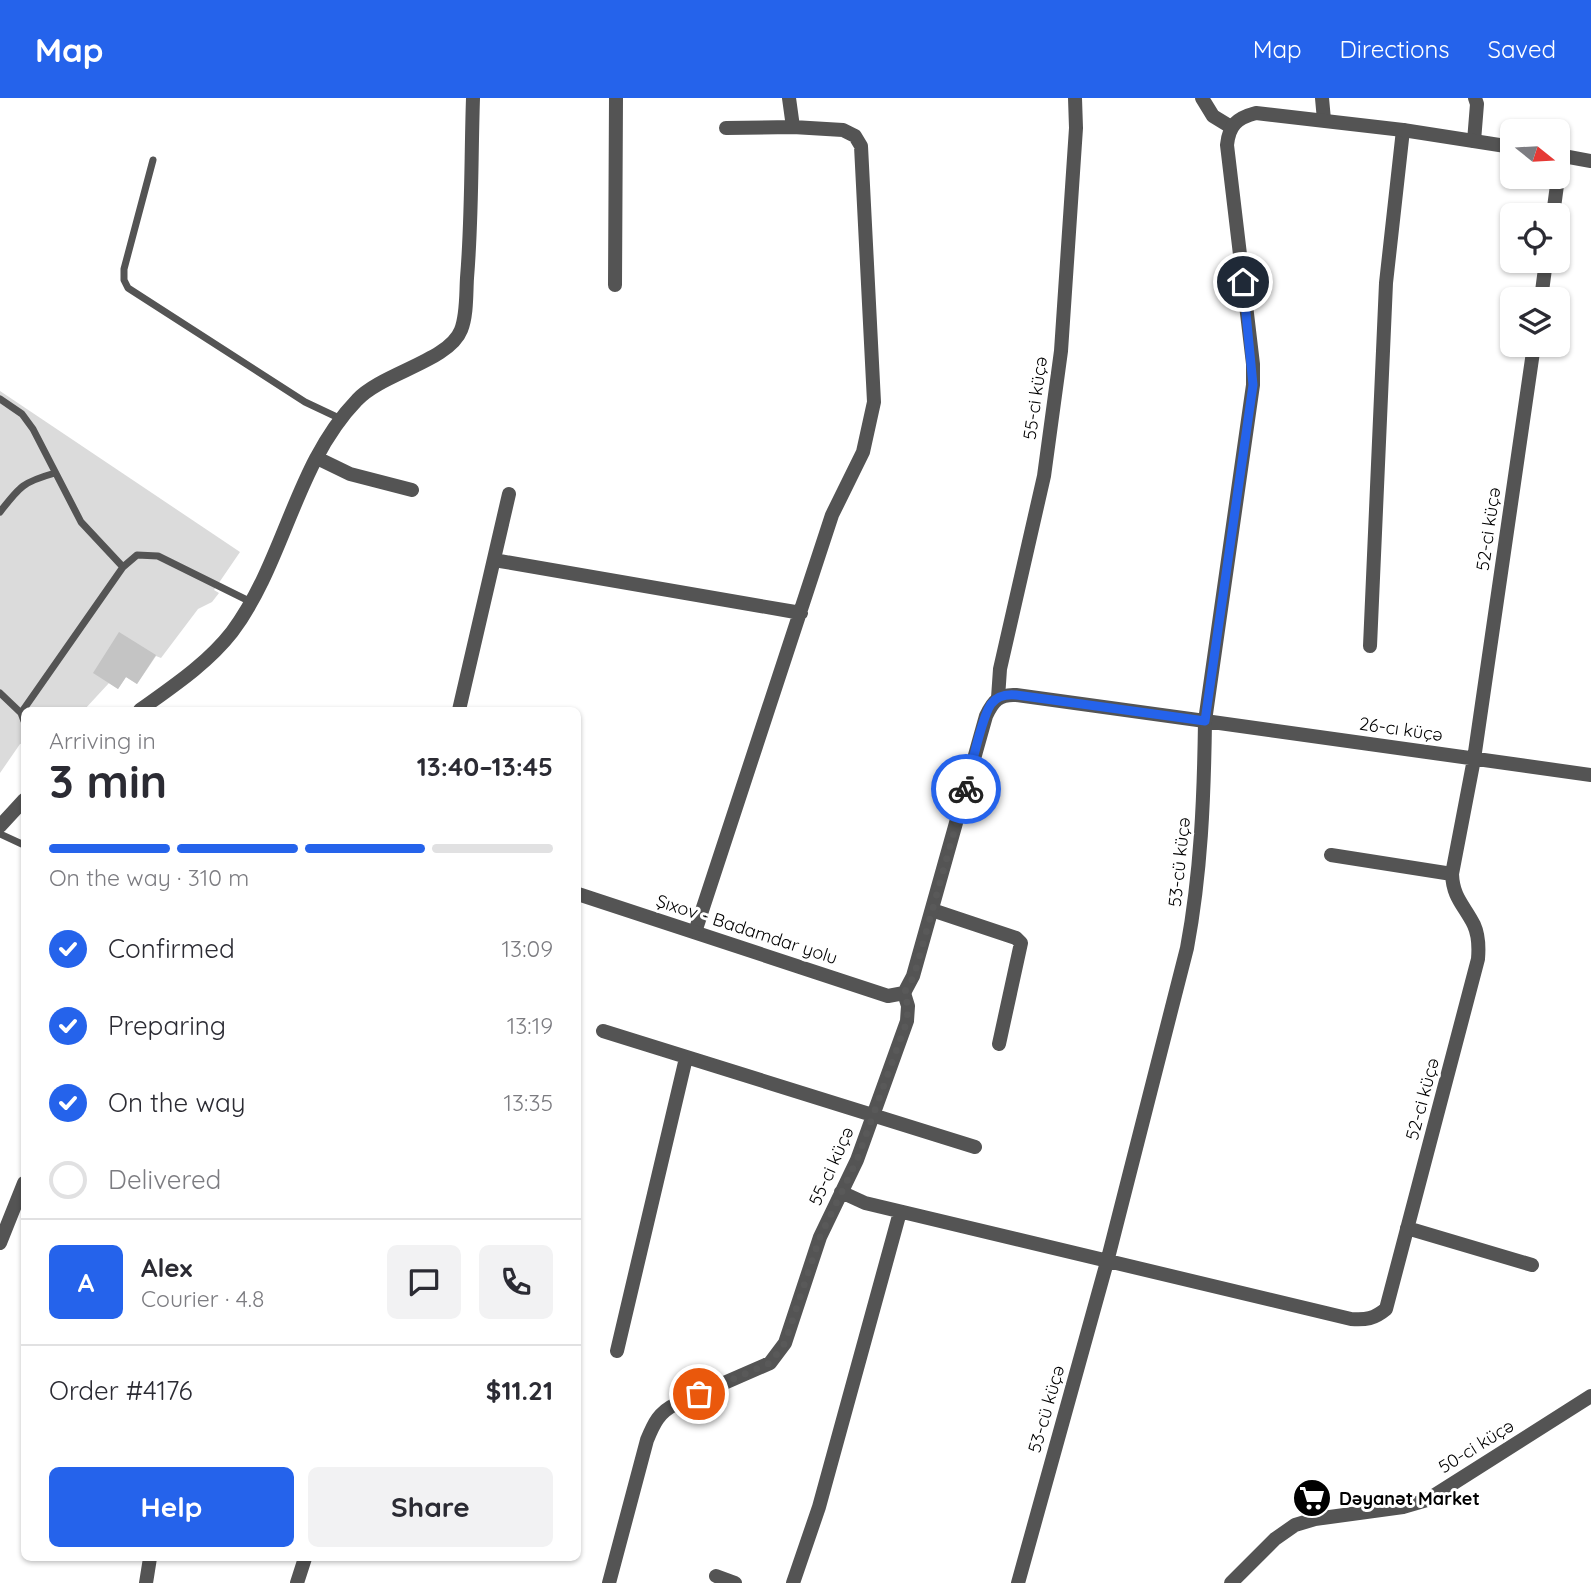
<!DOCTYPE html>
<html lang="en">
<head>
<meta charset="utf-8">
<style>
	:root { --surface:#fff; --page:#f2f2f3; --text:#2b2b33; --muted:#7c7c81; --line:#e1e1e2; --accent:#2563eb }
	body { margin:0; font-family:Quicksand,sans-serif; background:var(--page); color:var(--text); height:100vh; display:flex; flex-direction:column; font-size:26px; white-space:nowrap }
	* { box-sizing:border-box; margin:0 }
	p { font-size:23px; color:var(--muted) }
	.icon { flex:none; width:38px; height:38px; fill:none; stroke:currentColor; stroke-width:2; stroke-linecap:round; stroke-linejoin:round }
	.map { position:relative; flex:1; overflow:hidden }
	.sheet { position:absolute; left:21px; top:609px; width:560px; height:854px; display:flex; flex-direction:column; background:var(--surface); border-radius:10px; box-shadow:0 2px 5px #0004 }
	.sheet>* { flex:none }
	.needle { width:46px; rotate:108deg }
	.tools { position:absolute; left:1500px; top:21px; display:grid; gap:14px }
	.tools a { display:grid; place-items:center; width:70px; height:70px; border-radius:10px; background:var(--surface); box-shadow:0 2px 5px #0004; font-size:35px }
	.pin { position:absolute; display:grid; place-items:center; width:60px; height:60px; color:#fff; margin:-30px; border:4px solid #fff; border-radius:50%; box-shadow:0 2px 7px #0007 }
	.courier { position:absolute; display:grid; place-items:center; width:70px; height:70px; margin:-35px; border:5px solid #2563eb; border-radius:50%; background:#fff; color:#222; box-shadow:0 2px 9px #0007 }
	.overview em { font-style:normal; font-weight:700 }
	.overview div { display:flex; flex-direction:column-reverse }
	.overview { display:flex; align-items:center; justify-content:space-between; height:119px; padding:0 28px }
	h1 { font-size:46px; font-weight:700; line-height:52px }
	.bar { display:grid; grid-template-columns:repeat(4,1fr); gap:10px 7px; align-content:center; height:84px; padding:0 28px }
	.bar i { height:9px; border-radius:5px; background:var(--line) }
	.bar .on { background:var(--accent) }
	.bar p { grid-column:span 4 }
	.line { display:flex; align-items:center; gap:18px; padding:0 28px; border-top:2px solid var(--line) }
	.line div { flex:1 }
	.round { display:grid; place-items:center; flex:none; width:74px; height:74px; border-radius:10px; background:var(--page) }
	ol { padding:0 28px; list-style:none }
	li { display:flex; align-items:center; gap:21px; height:77px }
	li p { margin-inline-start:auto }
	li .icon { padding:7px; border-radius:50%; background:var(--accent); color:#fff; stroke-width:4 }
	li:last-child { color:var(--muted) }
	li i { width:38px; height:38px; border:4px solid var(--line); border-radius:50% }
	.action { display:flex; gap:14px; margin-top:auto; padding:14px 28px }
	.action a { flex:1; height:80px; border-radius:10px; background:var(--accent); color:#fff; font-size:28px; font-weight:700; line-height:80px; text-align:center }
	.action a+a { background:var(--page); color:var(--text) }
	header { display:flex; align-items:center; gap:42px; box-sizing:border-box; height:98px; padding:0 35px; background:var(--accent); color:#fff }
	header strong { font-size:33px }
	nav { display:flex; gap:38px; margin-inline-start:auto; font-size:24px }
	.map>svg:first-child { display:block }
	.green { fill:#dbdbdb }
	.building { fill:#c4c4c4 }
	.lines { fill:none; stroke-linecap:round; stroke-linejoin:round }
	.service { stroke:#545454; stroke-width:7 }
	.minor { stroke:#545454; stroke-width:14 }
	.tertiary { stroke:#545454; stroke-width:14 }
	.done { stroke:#595959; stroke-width:7; stroke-dasharray:0 12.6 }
	.route { stroke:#2563eb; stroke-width:9 }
	.labels { text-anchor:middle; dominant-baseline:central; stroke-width:6; stroke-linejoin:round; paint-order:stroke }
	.street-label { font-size:18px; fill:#000; stroke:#fff }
	.poi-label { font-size:18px; font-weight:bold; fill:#000; stroke:#fff; text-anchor:start }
</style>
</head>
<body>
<header>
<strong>Map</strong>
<nav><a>Map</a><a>Directions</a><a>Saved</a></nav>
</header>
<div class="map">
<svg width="1591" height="1485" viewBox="0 0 1591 1485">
	<rect width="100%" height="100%" fill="#fff"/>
	<path class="green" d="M0,293L240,454L214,492L219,495L212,504L198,511L161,560L156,558L137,586L126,579L118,591L109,585L84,612H24V645L20,646L0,675Z"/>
	<path class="building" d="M119,534L156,557L137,586L126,579L118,591L93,575Z"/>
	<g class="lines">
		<path class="service" d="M153,62L124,171V182L128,190L305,304L341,321
			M0,301L22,316L33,331L81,424L123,469
			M0,414C20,388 23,384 55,375
			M0,595L21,615
			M24,623L21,615L123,469L137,457L158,458L251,504
			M0,736L24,747"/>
		<path class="minor" d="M1202,0L1213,18L1231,29
			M1322,0L1324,22
			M726,30L793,29
			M1474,43L1477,6L1475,0
			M1553,117L1561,57
			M615,187L616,0
			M1541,201L1546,163
			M317,360L350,376L412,392
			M494,462L801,515
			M1370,548L1386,185L1403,32
			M998,600L1000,571L1044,378L1061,253L1076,30L1075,0
			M140,612C172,589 207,566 232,534C285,463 295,366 357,302C382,275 449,263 461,232C467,217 466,196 467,180C472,120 471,60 473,0
			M459,612L509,396
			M1331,757L1452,776
			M932,812L1016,840L1021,845L999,946
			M695,834L832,417L863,354L874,304L861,48L855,38L843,32L793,29L789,0
			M603,933L975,1049
			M841,1094L865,1105L1351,1221C1366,1222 1374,1221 1386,1211L1478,861C1479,849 1479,838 1474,827C1464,807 1453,800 1452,776L1474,661L1534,247
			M1407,1130L1532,1167
			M0,1145L24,1085
			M617,1253L686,960
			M716,1478L735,1485
			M146,1485L150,1460
			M297,1485L305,1460
			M609,1485L647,1342C654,1325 659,1314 676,1306L770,1265L785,1245L820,1139L857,1062L907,923L908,908L904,895
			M793,1485L819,1409L900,1114
			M1018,1485L1107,1164L1187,850C1201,775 1204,700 1205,623L1591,677
			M1231,1485L1275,1441L1295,1427L1315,1421L1403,1409L1427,1402L1591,1298"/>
		<path class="tertiary" d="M1558,57L1591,63
			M0,728L24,702
			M578,796L888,898L904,895L913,878L986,618C993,603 999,596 1016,597L1205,623L1253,287V266L1227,47C1229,27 1237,20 1256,15L1403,32L1512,49"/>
	</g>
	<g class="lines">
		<path class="done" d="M699,1296L770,1265L785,1245L820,1139L857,1062L907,923L908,908L904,895L914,878L966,691"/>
		<path class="route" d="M966,691C971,671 981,621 991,606C997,598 1006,596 1016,597L1205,623L1253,287L1243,184"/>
	</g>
	<defs>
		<symbol id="supermarket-disc" viewBox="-11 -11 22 22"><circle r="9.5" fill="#000" stroke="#fff"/><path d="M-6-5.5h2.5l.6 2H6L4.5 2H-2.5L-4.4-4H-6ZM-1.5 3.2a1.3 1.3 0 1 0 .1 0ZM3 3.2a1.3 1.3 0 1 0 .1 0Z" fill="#fff"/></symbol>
	</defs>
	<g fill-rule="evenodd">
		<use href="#supermarket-disc" x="1290" y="1378" width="44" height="44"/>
	</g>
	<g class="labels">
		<g class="street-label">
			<text transform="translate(1035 300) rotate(-82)">55-ci küçə</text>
			<text transform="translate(1488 431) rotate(-82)">52-ci küçə</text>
			<text transform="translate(1401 631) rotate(8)">26-cı küçə</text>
			<text transform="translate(1179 764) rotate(-84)">53-cü küçə</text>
			<text transform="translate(747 831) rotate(18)">Şıxov - Badamdar yolu</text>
			<text transform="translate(1422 1001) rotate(-75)">52-ci küçə</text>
			<text transform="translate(831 1068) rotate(-66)">55-ci küçə</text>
			<text transform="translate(1046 1311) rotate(-74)">53-cü küçə</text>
			<text transform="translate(1476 1348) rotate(-32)">50-ci küçə</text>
		</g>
		<g class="poi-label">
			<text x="1339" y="1400">Dəyanət Market</text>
		</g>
	</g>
</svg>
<div class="tools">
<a><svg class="needle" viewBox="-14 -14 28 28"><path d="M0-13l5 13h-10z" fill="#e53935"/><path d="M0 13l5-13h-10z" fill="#7c7c81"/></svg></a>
<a><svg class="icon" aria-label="locate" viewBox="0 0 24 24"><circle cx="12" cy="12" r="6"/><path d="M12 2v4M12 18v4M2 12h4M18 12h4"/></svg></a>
<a><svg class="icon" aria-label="layers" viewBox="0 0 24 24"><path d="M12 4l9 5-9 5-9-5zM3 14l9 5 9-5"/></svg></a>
</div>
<div class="pin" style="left:699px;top:1296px;background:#ea580c"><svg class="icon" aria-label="bag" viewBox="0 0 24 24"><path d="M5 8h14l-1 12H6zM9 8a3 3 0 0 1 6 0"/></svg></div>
<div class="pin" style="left:1243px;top:184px;background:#1f2937"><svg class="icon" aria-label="home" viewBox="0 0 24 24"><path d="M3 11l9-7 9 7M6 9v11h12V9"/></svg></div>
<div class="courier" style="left:966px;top:691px"><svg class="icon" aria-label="bike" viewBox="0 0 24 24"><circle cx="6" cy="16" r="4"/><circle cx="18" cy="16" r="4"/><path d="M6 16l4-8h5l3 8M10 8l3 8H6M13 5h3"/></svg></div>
<section class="sheet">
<div class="overview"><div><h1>3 min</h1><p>Arriving in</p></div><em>13:40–13:45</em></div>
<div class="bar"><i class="on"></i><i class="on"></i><i class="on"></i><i></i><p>On the way · 310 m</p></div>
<ol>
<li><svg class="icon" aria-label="check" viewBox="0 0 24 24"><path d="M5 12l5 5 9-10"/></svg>Confirmed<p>13:09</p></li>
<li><svg class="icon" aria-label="check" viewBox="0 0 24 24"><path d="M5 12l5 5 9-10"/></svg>Preparing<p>13:19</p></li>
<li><svg class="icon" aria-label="check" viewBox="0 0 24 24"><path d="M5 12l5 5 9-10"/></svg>On the way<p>13:35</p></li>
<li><i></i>Delivered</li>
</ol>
<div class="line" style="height:126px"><b class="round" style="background:var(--accent);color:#fff">A</b><div><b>Alex</b><p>Courier · 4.8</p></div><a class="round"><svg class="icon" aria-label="chat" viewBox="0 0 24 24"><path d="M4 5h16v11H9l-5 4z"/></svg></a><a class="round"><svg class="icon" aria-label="phone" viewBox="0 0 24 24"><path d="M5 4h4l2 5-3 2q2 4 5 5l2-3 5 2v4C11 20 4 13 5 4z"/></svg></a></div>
<div class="line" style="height:91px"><div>Order #4176</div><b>$11.21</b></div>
<div class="action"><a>Help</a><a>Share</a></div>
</section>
</div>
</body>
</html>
